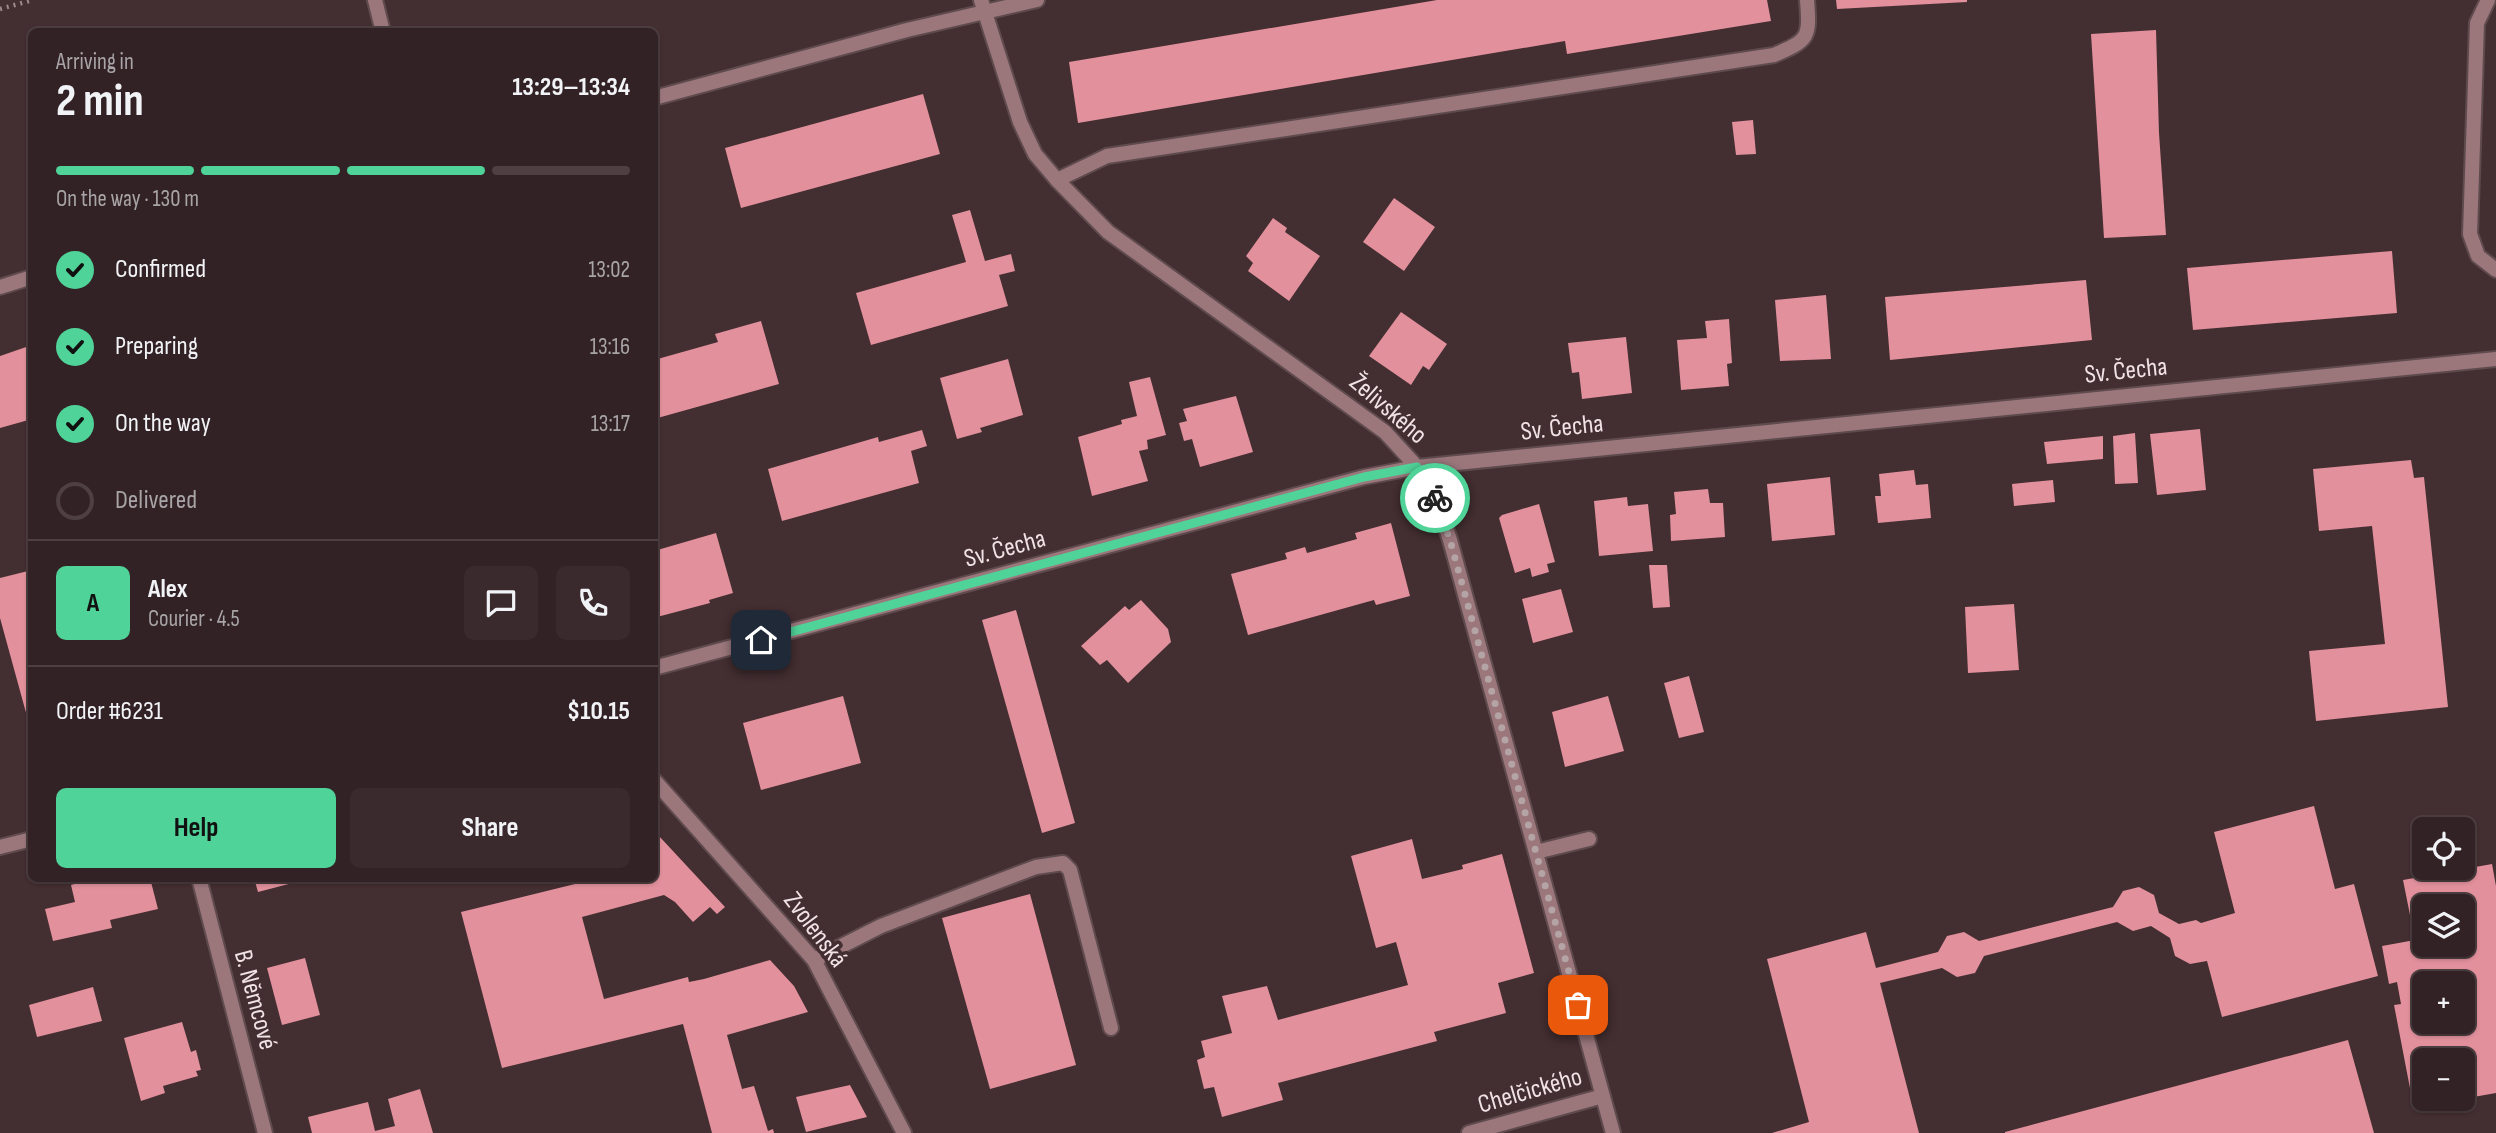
<!DOCTYPE html>
<html lang="en">
<head>
<meta charset="utf-8">
<style>
	:root { --surface:#322225; --page:#3a2a2d; --text:#f1f3f6; --muted:#a8a4a7; --line:#4d3f42; --accent:#50d398 }
	body { margin:0; font-family:"Sofia Sans Condensed",sans-serif; background:var(--page); color:var(--text); height:100vh; display:flex; flex-direction:column; font-size:26px; white-space:nowrap }
	* { box-sizing:border-box; margin:0 }
	p { font-size:23px; color:var(--muted) }
	.icon { flex:none; width:38px; height:38px; fill:none; stroke:currentColor; stroke-width:2; stroke-linecap:round; stroke-linejoin:round }
	.map { position:relative; flex:1; overflow:hidden }
	.side { position:absolute; left:28px; top:28px; width:630px; height:854px; display:flex; flex-direction:column; background:var(--surface); border-radius:10px; box-shadow:0 2px 5px #0004,0 0 0 2px var(--line) }
	.side>* { flex:none }
	.fabs { position:absolute; left:2412px; top:817px; display:grid; gap:14px }
	.fabs a { display:grid; place-items:center; width:63px; height:63px; border-radius:10px; background:var(--surface); box-shadow:0 2px 5px #0004,0 0 0 2px var(--line); font-size:35px }
	.pin { position:absolute; display:grid; place-items:center; width:60px; height:60px; color:#fff; margin:-30px; border-radius:14px; box-shadow:0 4px 10px #0006 }
	.courier { position:absolute; display:grid; place-items:center; width:70px; height:70px; margin:-35px; border:5px solid #50d398; border-radius:50%; background:#fff; color:#222; box-shadow:0 2px 9px #0007 }
	.summary em { font-style:normal; font-weight:700 }
	.summary div { display:flex; flex-direction:column-reverse }
	.summary { display:flex; align-items:center; justify-content:space-between; height:119px; padding:0 28px }
	h1 { font-size:46px; font-weight:700; line-height:52px }
	.bar { display:grid; grid-template-columns:repeat(4,1fr); gap:10px 7px; align-content:center; height:84px; padding:0 28px }
	.bar i { height:9px; border-radius:5px; background:var(--line) }
	.bar .active { background:var(--accent) }
	.bar p { grid-column:span 4 }
	.line { display:flex; align-items:center; gap:18px; padding:0 28px; border-top:2px solid var(--line) }
	.line div { flex:1 }
	.round { display:grid; place-items:center; flex:none; width:74px; height:74px; border-radius:10px; background:var(--page) }
	ol { padding:0 28px; list-style:none }
	li { display:flex; align-items:center; gap:21px; height:77px }
	li p { margin-inline-start:auto }
	li .icon { padding:7px; border-radius:50%; background:var(--accent); color:#111; stroke-width:4 }
	li:last-child { color:var(--muted) }
	li i { width:38px; height:38px; border:4px solid var(--line); border-radius:50% }
	.cta { display:flex; gap:14px; margin-top:auto; padding:14px 28px }
	.cta a { flex:1; height:80px; border-radius:10px; background:var(--accent); color:#111; font-size:28px; font-weight:700; line-height:80px; text-align:center }
	.cta a+a { background:var(--page); color:var(--text) }
	.map>svg:first-child { display:block }
	.building { fill:#e1909c; fill-rule:evenodd }
	.lines { fill:none; stroke-linecap:round; stroke-linejoin:round }
	.lane-casing { stroke:#5f4b4e; stroke-width:18 }
	.street-casing { stroke:#5f4b4e; stroke-width:18 }
	.path { stroke:#9b898c; stroke-width:4.5; stroke-dasharray:2 5; stroke-linecap:butt }
	.lane { stroke:#9b777c; stroke-width:14 }
	.street { stroke:#9b777c; stroke-width:14 }
	.done { stroke:#b4a4a6; stroke-width:7; stroke-dasharray:0 12.6 }
	.route { stroke:#50d398; stroke-width:9 }
	.labels { text-anchor:middle; dominant-baseline:central; stroke-width:7; stroke-linejoin:round; paint-order:stroke }
	.street-label { font-size:26px; fill:#f1e3e5; stroke:#432e31 }
</style>
</head>
<body>
<div class="map">
<svg width="2496" height="1133" viewBox="0 0 2496 1133">
	<rect width="100%" height="100%" fill="#432e31"/>
	<path class="building" d="M1437,0H1767L1771,21L1567,54L1565,41L1078,123L1069,62Z
		M1836,0H1967V2L1837,9Z
		M2156,30L2159,133L2166,235L2104,238L2091,34Z
		M923,94L940,154L741,208L725,148Z
		M1753,120L1756,154L1736,155L1732,122Z
		M1394,198L1435,227L1404,271L1363,242Z
		M970,210L985,261L1011,254L1015,271L999,275L1008,306L871,345L856,293L966,262L952,215Z
		M1273,218L1287,228L1285,232L1320,256L1289,301L1248,271L1253,263L1246,256Z
		M2392,251L2397,313L2193,330L2187,268Z
		M2086,280L2092,340L1890,360L1885,297Z
		M1826,295L1831,359L1780,361L1775,300Z
		M1401,312L1447,344L1429,370L1423,366L1411,385L1369,356Z
		M1729,319L1732,363L1727,364L1729,386L1681,390L1677,340L1707,338L1705,321Z
		M761,321L779,384L654,419V360L718,342L715,334Z
		M1626,337L1632,393L1582,399L1579,372L1572,373L1568,343Z
		M32,345V419L0,428V356Z
		M1008,359L1023,415L980,428L982,432L957,439L940,378Z
		M1150,377L1166,435L1147,440L1148,449L1139,451L1148,481L1092,496L1078,437L1122,424L1121,420L1137,416L1129,382Z
		M1236,396L1253,452L1200,467L1192,439L1184,441L1179,423L1187,421L1183,409Z
		M2200,429L2206,490L2157,495L2150,434Z
		M922,430L927,446L911,451L919,483L782,521L768,469L878,437L879,442Z
		M2135,433L2138,483L2115,484L2113,436Z
		M2103,436V459L2047,464L2044,442Z
		M2411,460L2414,478L2424,477L2448,707L2316,721L2309,651L2385,644L2372,526L2319,531L2313,469Z
		M1914,470L1916,485L1928,484L1931,518L1878,523L1875,496H1881L1879,474Z
		M1830,477L1835,535L1772,541L1767,484Z
		M2053,480L2055,502L2014,506L2012,484Z
		M1708,489L1710,503H1723L1725,537L1671,541L1670,515L1676,514L1674,492Z
		M1627,497L1628,506L1648,504L1653,551L1599,556L1594,501Z
		M1539,504L1555,562L1547,564L1549,572L1532,577L1530,568L1515,573L1499,518L1502,515Z
		M1391,523L1410,596L1376,605L1374,600L1248,635L1231,574L1287,559L1285,553L1305,547L1307,553L1357,539L1355,533Z
		M716,533L733,593L709,600L710,603L657,617L654,616V551Z
		M1649,565H1667L1670,607L1653,608Z
		M32,570V719L28,720L0,618V578Z
		M1561,589L1573,632L1533,643L1522,599Z
		M1141,600L1168,629L1171,642L1128,683L1107,660L1100,665L1081,646L1125,606L1129,610Z
		M2014,604L2019,670L1968,673L1965,607Z
		M1016,610L1075,823L1042,833L982,620Z
		M1689,676L1704,732L1679,738L1664,683Z
		M843,696L861,763L761,790L743,723Z
		M1608,696L1624,751L1565,767L1552,712Z
		M2314,806L2335,889L2354,884L2378,976L2222,1017L2207,961L2190,964L2175,956L2170,938L2151,926L2133,931L2117,922L1984,956L1975,973L1957,977L1942,968L1880,983L1919,1133H1772L1809,1122L1767,959L1866,932L1876,968L1938,952L1947,936L1964,932L1979,941L2113,907L2123,891L2139,887L2154,895L2159,913L2179,924L2196,920L2201,923L2235,913L2214,832Z
		M659,836L725,907L717,914L710,907L693,922L675,902L664,895L582,917L604,999L688,977L689,982L704,979L770,960L794,986L808,1012L727,1035L742,1089L754,1086L768,1131L773,1129L774,1133H712L683,1024L502,1068L461,912L575,884L574,878H654V837Z
		M1412,839L1422,879L1463,869L1462,865L1502,854L1534,973L1498,983L1506,1013L1434,1032L1437,1041L1278,1083L1283,1100L1222,1117L1214,1087L1204,1089L1197,1060L1205,1057L1201,1041L1232,1033L1222,996L1267,986L1278,1020L1408,985L1396,942L1376,948L1351,856Z
		M2492,864L2496,886V1093L2462,1099V1060H2424V1099L2458,1100L2414,1109L2394,1005L2401,1004L2397,982L2389,984L2382,946L2415,940L2403,880ZM2424,906H2462V945H2424ZM2424,984H2462V1022H2424Z
		M94,878H150L158,909L110,920L112,928L53,941L45,909L75,902L71,885Z
		M254,878H308V879L258,892Z
		M1030,894L1076,1065L990,1089L942,918Z
		M305,958L320,1015L282,1025L267,968Z
		M93,987L102,1021L37,1037L29,1005Z
		M182,1022L191,1052L196,1050L201,1070L196,1071L198,1076L163,1086L165,1093L141,1101L124,1038Z
		M2348,1040L2374,1133H2005V1132Z
		M850,1085L867,1117L806,1132L796,1097Z
		M420,1089L433,1133H312L308,1117L368,1102L375,1131L395,1126L388,1099Z"/>
	<g class="lines">
		<defs>
			<path id="lane" d="M2488,0L2477,23L2470,234L2478,256L2496,270
				M1057,180L1107,156L1774,55C1809,40 1810,38 1807,0
				M814,960L881,926L1036,867L1063,863L1070,870L1111,1028"/>
			<path id="street" d="M375,0L383,32
				M981,0L1020,122L1035,154L1057,180L1108,232L1385,432L1417,467L1436,499L1450,540L1613,1133
				M654,98L907,30L1037,0
				M0,287L32,277
				M654,668L1364,477L1417,467L2496,359
				M654,780L814,960L904,1133
				M0,847L32,839
				M1536,852L1589,839
				M199,878L265,1133
				M1469,1133L1603,1096"/>
		</defs>
		<use href="#lane" class="lane-casing"/>
		<use href="#street" class="street-casing"/>
		<path class="path" d="M0,9L33,0"/>
		<use href="#lane" class="lane"/>
		<use href="#street" class="street"/>
	</g>
	<g class="lines">
		<path class="done" d="M1435,498L1450,540L1578,1005"/>
		<path class="route" d="M761,640L1364,477L1417,467L1435,498"/>
	</g>
	<g class="labels">
		<g class="street-label">
			<text transform="translate(2126 371) rotate(-6)">Sv. Čecha</text>
			<text transform="translate(1388 409) rotate(41)">Želivského</text>
			<text transform="translate(1562 428) rotate(-6)">Sv. Čecha</text>
			<text transform="translate(1005 549) rotate(-15)">Sv. Čecha</text>
			<text transform="translate(815 930) rotate(53)">Zvolenská</text>
			<text transform="translate(255 1000) rotate(75)">B. Němcové</text>
			<text transform="translate(1530 1091) rotate(-16)">Chelčického</text>
		</g>
	</g>
</svg>
<div class="fabs">
<a><svg class="icon" aria-label="locate" viewBox="0 0 24 24"><circle cx="12" cy="12" r="6"/><path d="M12 2v4M12 18v4M2 12h4M18 12h4"/></svg></a>
<a><svg class="icon" aria-label="layers" viewBox="0 0 24 24"><path d="M12 4l9 5-9 5-9-5zM3 14l9 5 9-5"/></svg></a>
<a>+</a>
<a>−</a>
</div>
<div class="pin" style="left:1578px;top:1005px;background:#ea580c"><svg class="icon" aria-label="bag" viewBox="0 0 24 24"><path d="M5 8h14l-1 12H6zM9 8a3 3 0 0 1 6 0"/></svg></div>
<div class="pin" style="left:761px;top:640px;background:#1f2937"><svg class="icon" aria-label="home" viewBox="0 0 24 24"><path d="M3 11l9-7 9 7M6 9v11h12V9"/></svg></div>
<div class="courier" style="left:1435px;top:498px"><svg class="icon" aria-label="bike" viewBox="0 0 24 24"><circle cx="6" cy="16" r="4"/><circle cx="18" cy="16" r="4"/><path d="M6 16l4-8h5l3 8M10 8l3 8H6M13 5h3"/></svg></div>
<section class="side">
<div class="summary"><div><h1>2 min</h1><p>Arriving in</p></div><em>13:29–13:34</em></div>
<div class="bar"><i class="active"></i><i class="active"></i><i class="active"></i><i></i><p>On the way · 130 m</p></div>
<ol>
<li><svg class="icon" aria-label="check" viewBox="0 0 24 24"><path d="M5 12l5 5 9-10"/></svg>Confirmed<p>13:02</p></li>
<li><svg class="icon" aria-label="check" viewBox="0 0 24 24"><path d="M5 12l5 5 9-10"/></svg>Preparing<p>13:16</p></li>
<li><svg class="icon" aria-label="check" viewBox="0 0 24 24"><path d="M5 12l5 5 9-10"/></svg>On the way<p>13:17</p></li>
<li><i></i>Delivered</li>
</ol>
<div class="line" style="height:126px"><b class="round" style="background:var(--accent);color:#111">A</b><div><b>Alex</b><p>Courier · 4.5</p></div><a class="round"><svg class="icon" aria-label="chat" viewBox="0 0 24 24"><path d="M4 5h16v11H9l-5 4z"/></svg></a><a class="round"><svg class="icon" aria-label="phone" viewBox="0 0 24 24"><path d="M5 4h4l2 5-3 2q2 4 5 5l2-3 5 2v4C11 20 4 13 5 4z"/></svg></a></div>
<div class="line" style="height:91px"><div>Order #6231</div><b>$10.15</b></div>
<div class="cta"><a>Help</a><a>Share</a></div>
</section>
</div>
</body>
</html>
